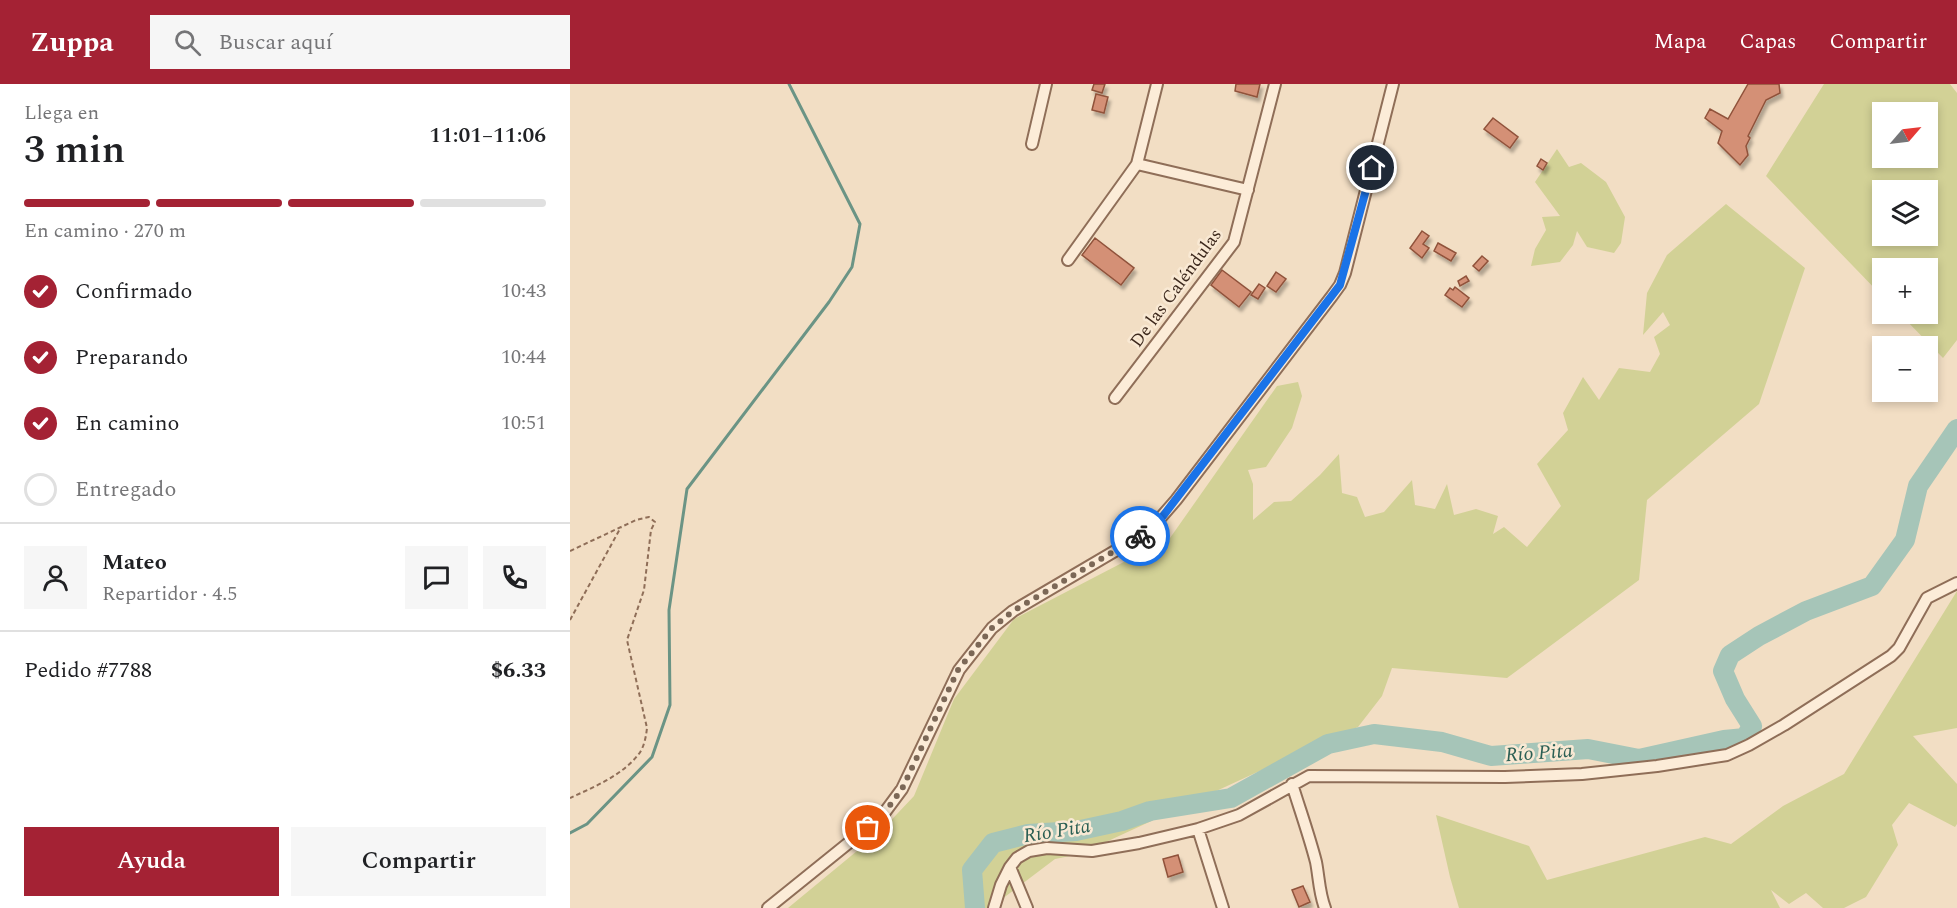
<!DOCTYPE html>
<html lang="es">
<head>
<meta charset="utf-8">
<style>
	:root { --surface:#fff; --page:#f6f6f6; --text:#202124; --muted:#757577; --line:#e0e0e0; --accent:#a42234 }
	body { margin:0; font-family:Spectral,serif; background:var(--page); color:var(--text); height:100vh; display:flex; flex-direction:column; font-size:22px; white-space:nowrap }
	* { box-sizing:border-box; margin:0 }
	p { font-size:20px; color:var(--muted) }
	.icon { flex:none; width:33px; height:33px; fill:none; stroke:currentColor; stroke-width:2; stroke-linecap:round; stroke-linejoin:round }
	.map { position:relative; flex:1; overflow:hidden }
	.panel { display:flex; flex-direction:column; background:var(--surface); width:570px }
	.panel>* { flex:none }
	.needle { width:39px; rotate:62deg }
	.tools { position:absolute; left:1302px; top:18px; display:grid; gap:12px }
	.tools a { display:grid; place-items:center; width:66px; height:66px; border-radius:0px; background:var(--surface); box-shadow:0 3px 9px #0003; font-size:30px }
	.pin { position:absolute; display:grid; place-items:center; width:51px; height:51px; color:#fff; margin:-26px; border:3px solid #fff; border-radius:50%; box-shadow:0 2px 6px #0007 }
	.courier { position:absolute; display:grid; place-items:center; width:60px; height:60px; margin:-30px; border:4px solid #1a73e8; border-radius:50%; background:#fff; color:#222; box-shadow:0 2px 8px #0007 }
	.head em { font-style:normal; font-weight:600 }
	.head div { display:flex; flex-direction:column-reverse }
	.head { display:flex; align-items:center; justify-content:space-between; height:102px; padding:0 24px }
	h1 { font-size:39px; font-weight:600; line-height:45px }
	.bar { display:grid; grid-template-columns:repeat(4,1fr); gap:9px 6px; align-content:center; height:72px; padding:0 24px }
	.bar i { height:8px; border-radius:4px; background:var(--line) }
	.bar .selected { background:var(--accent) }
	.bar p { grid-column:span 4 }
	.line { display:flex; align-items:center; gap:15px; padding:0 24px; border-top:2px solid var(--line) }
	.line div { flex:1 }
	.round { display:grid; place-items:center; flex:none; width:63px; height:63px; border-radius:0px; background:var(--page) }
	ol { padding:0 24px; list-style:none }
	li { display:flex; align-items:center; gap:18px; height:66px }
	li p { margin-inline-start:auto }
	li .icon { padding:6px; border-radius:50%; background:var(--accent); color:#fff; stroke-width:4 }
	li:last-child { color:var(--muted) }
	li i { width:33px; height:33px; border:3px solid var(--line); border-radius:50% }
	.action { display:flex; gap:12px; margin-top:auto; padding:12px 24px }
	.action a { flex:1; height:69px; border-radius:0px; background:var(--accent); color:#fff; font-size:24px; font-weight:600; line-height:69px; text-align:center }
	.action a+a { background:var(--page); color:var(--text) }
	header { display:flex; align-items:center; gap:36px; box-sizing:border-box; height:84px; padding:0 30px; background:var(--accent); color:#fff }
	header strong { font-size:28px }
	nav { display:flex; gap:33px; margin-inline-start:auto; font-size:21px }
	.search { width:420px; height:54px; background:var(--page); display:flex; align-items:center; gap:15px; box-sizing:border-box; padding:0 21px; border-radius:0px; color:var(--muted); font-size:22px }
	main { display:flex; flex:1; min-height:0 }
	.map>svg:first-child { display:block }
	.green { fill:#d2d196; fill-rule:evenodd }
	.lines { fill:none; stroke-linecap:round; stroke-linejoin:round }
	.stream { stroke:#6b9485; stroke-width:3 }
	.river { stroke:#a6c5b8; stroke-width:20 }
	.building { fill:#d49076; stroke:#90523b; stroke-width:1.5; filter:url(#shadow) }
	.minor-casing { stroke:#8f6e58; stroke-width:14 }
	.path { stroke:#8f6e58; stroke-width:2; stroke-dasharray:4.5 3; stroke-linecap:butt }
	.minor { stroke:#fcecd8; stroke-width:10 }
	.done { stroke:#7c6857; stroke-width:6; stroke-dasharray:0 10.8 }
	.route { stroke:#1a73e8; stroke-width:8 }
	.labels { text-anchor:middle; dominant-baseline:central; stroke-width:5; stroke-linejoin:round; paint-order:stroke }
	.street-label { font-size:18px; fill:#3d291d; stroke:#f9e9d4 }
	.water-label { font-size:20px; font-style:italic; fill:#2b5f54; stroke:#f9e9d4 }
</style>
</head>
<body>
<header>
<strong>Zuppa</strong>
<div class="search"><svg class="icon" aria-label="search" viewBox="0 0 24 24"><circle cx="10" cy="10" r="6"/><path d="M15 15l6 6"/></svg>Buscar aquí</div>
<nav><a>Mapa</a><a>Capas</a><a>Compartir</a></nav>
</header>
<main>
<section class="panel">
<div class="head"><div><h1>3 min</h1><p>Llega en</p></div><em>11:01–11:06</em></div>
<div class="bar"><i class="selected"></i><i class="selected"></i><i class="selected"></i><i></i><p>En camino · 270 m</p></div>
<ol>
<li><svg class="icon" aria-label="check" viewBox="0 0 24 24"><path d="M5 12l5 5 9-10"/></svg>Confirmado<p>10:43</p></li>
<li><svg class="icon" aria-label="check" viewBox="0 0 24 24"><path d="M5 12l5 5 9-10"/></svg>Preparando<p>10:44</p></li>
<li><svg class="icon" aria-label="check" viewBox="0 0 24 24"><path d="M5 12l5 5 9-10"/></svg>En camino<p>10:51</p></li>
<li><i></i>Entregado</li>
</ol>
<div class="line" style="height:108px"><a class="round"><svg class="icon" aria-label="person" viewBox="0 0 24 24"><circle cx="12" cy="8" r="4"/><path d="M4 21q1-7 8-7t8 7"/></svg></a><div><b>Mateo</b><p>Repartidor · 4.5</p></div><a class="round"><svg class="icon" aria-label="chat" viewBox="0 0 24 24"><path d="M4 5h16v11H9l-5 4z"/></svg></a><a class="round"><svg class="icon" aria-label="phone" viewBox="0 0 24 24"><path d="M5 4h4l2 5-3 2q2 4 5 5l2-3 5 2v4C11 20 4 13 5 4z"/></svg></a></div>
<div class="line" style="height:78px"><div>Pedido #7788</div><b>$6.33</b></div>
<div class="action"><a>Ayuda</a><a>Compartir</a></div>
</section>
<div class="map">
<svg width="1387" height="824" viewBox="0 0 1387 824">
	<defs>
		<filter id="shadow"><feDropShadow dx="2.5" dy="4.5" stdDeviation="1.5" flood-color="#0004"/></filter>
	</defs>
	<rect width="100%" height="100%" fill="#f2dec4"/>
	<path class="green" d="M1254,0H1380L1387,9V256L1373,274L1330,230H1358V184H1312V212L1196,92ZM1358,28V74H1312V28ZM1358,106V152H1312V106Z
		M987,65L999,83L1011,79L1036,98L1055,133L1051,159L1044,169L1017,163L1007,147L1003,161L990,178L961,182L965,165L976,146L972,133L990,132L965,98Z
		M1156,120L1235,184L1189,320L1077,416L1069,496L937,594L822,584L812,612L788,643L752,658L510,770L485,775L420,824H218L310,748L344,712L384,615L444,535L600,454L707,302L728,298L732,312L722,344L696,383L678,386L683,400V436L704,418L721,417L750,391L769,370L772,409L787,413L795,433L814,428L842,396L845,421L865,425L877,400L884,431L906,425L928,432L923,450L934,443L957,463L991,422L967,380L998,346L993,329L1013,293L1029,316L1049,284L1080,288L1090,270L1084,253L1100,241L1093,228L1073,251L1077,209L1097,171Z
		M1387,507V644L1343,652L1387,700V740L1385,743L1339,719L1322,741L1328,761L1296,813L1274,824H1253L1236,809L1219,820L1201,806L1210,824H889L880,793L866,731L959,762L977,796L1135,753L1161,760L1213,722L1274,690Z"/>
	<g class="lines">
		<path class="stream" d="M0,749L17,740L82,673L100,621L99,526L117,405L259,218L282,183L290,140L219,0"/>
		<path class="river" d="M405,824L402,786L423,759L458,750L506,747L552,737L580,727L661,714L758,660L804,650L872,658L921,672L1018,665L1069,675L1154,656L1175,654L1182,642L1165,615L1153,587L1160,571L1189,552L1236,527L1302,502L1335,456L1348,402L1387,345"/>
	</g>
	<path class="building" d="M524,0H535L532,9L522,6Z
		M666,0H690L687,13L665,7Z
		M1178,0H1209L1210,9L1196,16L1178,52L1180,54L1176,62L1178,71L1170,81L1148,59L1152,47L1135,34L1140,25L1158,35Z
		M526,10L538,13L534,29L522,26Z
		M923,34L948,53L940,64L914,45Z
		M971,75L977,79L973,86L967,82Z
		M852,147L859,152L853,160L859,164L852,174L840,164Z
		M525,154L564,184L551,201L512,171Z
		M868,159L886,169L881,177L864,167Z
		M912,172L918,177L909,187L903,182Z
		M652,186L681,208L669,223L641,201Z
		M706,188L716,195L706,208L697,202Z
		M896,192L899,197L890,202L888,197Z
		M689,200L695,204L688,215L681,211Z
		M885,203L899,214L892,223L875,211L880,204L883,206Z
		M608,771L613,788L598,793L593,775Z
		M733,802L740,818L729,823L722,806Z"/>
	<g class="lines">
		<defs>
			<path id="minor" d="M462,60L476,0
				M567,80L678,106
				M498,176L567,80L587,0
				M545,314L664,158L705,0
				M722,700C730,726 739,751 746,778C749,793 749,809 755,824
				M628,745L653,824
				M440,783L457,824
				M198,824L312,732L332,705L389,586L422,544L443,527L579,447L606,416L762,212L770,201L775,189L823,0
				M424,824L431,801L440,783L447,774L459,767L477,764L522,767L569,759L628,745L669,731L739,692L935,693L1012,690L1087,682L1157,671L1179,661L1214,641L1321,572L1329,564L1357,514L1387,499"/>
		</defs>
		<use href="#minor" class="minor-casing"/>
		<path class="path" d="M0,467L66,436L79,433L85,438L81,446L74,506L57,556L77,644C76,653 74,664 68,671C51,692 24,703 0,714
			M0,536L51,443"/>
		<use href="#minor" class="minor"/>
	</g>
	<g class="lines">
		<path class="done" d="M298,744L312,732L332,705L388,586L422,544L443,527L570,452"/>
		<path class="route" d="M570,452L579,447L593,432L770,201L802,84"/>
	</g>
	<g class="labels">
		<g class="street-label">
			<text transform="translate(606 204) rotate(-54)">De las Caléndulas</text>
		</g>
		<g class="water-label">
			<text transform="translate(969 669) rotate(-4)">Río Pita</text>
			<text transform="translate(487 747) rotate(-9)">Río Pita</text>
		</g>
	</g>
</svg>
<div class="tools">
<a><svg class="needle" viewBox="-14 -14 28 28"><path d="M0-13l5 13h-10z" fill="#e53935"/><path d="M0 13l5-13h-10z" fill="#757577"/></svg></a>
<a><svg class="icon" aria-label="layers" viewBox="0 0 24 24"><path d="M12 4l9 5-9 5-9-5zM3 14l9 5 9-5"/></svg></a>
<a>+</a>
<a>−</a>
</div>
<div class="pin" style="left:298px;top:744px;background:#ea580c"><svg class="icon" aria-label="bag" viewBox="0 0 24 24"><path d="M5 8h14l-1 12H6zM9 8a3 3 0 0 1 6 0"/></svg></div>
<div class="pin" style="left:802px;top:84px;background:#1f2937"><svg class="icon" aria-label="home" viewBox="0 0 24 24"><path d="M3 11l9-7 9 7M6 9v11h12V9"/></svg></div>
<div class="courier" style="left:570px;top:452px"><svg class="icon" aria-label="bike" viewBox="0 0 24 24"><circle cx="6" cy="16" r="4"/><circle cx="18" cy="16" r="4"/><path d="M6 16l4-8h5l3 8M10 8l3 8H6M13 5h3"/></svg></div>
</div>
</main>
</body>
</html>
